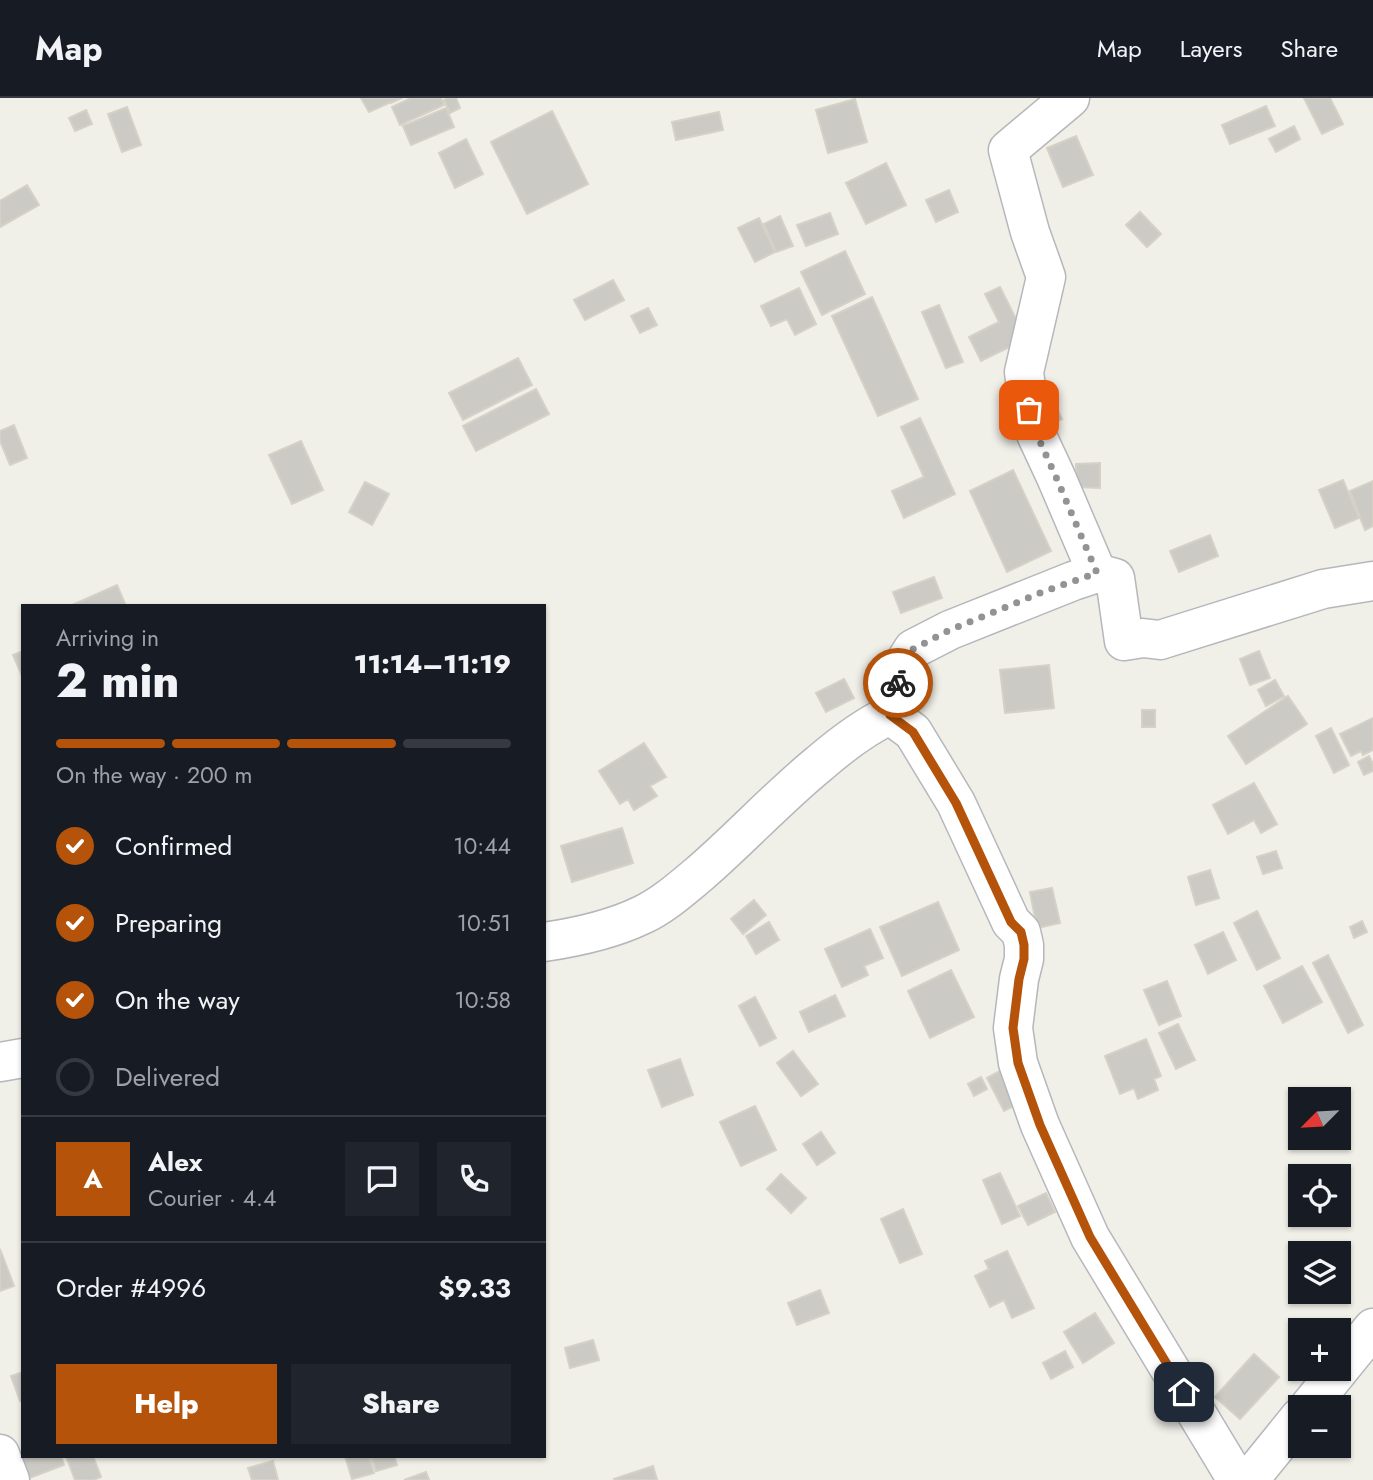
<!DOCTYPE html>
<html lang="en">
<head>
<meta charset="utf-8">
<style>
	:root { --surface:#171b24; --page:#20242c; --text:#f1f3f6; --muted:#9ea1a6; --line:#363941; --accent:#b45309 }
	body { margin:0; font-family:Jost,sans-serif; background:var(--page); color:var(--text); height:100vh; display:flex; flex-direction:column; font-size:26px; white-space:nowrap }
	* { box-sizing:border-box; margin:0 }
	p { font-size:23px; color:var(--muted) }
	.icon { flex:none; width:38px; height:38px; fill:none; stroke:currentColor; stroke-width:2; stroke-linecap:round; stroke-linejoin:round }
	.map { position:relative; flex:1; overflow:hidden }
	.sheet { position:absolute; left:21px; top:506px; width:525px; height:854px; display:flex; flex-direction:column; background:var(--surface); border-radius:0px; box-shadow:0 2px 5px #0004 }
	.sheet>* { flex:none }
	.needle { width:46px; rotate:246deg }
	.buttons { position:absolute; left:1288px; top:989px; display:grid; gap:14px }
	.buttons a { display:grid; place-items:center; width:63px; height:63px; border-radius:0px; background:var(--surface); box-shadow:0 2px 5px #0004; font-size:35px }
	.pin { position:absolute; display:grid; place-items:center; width:60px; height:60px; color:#fff; margin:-30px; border-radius:14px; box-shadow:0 4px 10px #0006 }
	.courier { position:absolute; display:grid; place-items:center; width:70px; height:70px; margin:-35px; border:5px solid #b45309; border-radius:50%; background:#fff; color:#222; box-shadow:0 2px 9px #0007 }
	.summary em { font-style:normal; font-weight:800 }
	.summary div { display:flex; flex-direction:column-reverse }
	.summary { display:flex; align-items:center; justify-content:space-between; height:119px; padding:0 35px }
	h1 { font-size:46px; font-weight:800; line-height:52px }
	.bar { display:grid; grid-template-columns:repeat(4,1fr); gap:10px 7px; align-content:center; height:84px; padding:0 35px }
	.bar i { height:9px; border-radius:5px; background:var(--line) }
	.bar .selected { background:var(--accent) }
	.bar p { grid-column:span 4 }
	.line { display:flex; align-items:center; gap:18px; padding:0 35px; border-top:2px solid var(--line) }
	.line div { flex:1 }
	.round { display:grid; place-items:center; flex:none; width:74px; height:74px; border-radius:0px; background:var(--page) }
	ol { padding:0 35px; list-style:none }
	li { display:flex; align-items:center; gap:21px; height:77px }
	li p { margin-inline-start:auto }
	li .icon { padding:7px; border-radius:50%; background:var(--accent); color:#fff; stroke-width:4 }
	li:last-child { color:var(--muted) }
	li i { width:38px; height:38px; border:4px solid var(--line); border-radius:50% }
	.button { display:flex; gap:14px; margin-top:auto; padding:14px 35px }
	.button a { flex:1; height:80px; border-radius:0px; background:var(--accent); color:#fff; font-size:28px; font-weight:800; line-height:80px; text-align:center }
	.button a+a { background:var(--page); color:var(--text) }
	header { display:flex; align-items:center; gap:42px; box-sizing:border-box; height:98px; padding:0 35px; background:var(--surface); border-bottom:2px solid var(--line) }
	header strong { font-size:33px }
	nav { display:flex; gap:38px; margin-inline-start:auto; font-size:24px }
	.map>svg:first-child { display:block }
	.building { fill:#cccac4; stroke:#d5d1c6; stroke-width:2 }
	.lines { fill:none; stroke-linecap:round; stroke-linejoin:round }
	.minor-casing { stroke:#b5b7bb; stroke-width:41 }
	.minor { stroke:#fff; stroke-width:38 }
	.done { stroke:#929394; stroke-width:7; stroke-dasharray:0 12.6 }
	.route { stroke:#b45309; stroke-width:9 }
</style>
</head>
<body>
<header>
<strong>Map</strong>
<nav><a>Map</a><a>Layers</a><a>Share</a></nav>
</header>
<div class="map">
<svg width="1373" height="1382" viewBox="0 0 1373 1382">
	<rect width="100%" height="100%" fill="#f0efe8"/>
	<path class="building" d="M361,0H402L391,5V4L369,14Z
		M411,0H441L444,7L400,27L392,9Z
		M447,0H456L460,10L450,15L444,2Z
		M1304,0H1330L1343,26L1322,36Z
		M855,1L867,44L828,55L816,12Z
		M1266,8L1275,28L1230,46L1222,27Z
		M127,9L141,47L122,54L108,16Z
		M446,10L454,29L411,47L403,28Z
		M86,12L92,26L75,33L69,20Z
		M552,13L588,86L527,116L491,44Z
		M719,14L723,32L676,42L672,24Z
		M1294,28L1300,41L1276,54L1269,41Z
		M1076,38L1093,77L1063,89L1047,50Z
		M466,41L483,76L455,90L439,55Z
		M886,65L906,107L866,126L846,85Z
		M27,87L39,107L0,129V103Z
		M949,92L958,114L936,124L926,102Z
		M1140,114L1161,136L1147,149L1126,127Z
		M830,115L838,136L806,148L797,127Z
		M780,118L793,148L776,154L764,126Z
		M759,120L775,154L755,164L738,130Z
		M845,153L865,196L822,217L801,174Z
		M613,182L624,202L585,222L574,202Z
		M1000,189L1026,241L981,263L969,239L999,224L985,196Z
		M799,190L816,226L795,237L787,221L771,228L761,208Z
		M872,199L918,301L878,318L832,218Z
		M939,207L963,264L946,270L922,214Z
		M648,210L657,227L640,235L631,218Z
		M518,260L532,287L463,322L449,295Z
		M536,291L549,316L476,353L463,328Z
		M1054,305L1062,321L1046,328L1039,313Z
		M920,320L955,396L904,420L892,393L924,379L901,329Z
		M14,327L27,360L10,367L0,343V333Z
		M301,343L323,392L292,406L269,357Z
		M1100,365V390L1076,389V366Z
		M1013,372L1051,453L1007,474L970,393Z
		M1343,382L1359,420L1335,430L1319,392Z
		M1373,383V428L1365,432L1350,393Z
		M365,384L389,396L372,427L349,414Z
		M1210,437L1218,458L1179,474L1170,453Z
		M934,479L942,500L901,515L893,494Z
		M117,487L126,508H70Z
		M23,553V580L13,557Z
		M1259,553L1270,580L1250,587L1240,561Z
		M1049,567L1054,610L1005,615L1000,572Z
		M844,581L854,600L826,614L816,595Z
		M1275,582L1284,598L1266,608L1258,592Z
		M1288,598L1307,626L1246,666L1228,638Z
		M1142,612H1155V629H1142Z
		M1373,620V652L1363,657L1361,653L1351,658L1340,636Z
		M1331,630L1349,667L1334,675L1316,638Z
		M644,645L666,679L650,688L657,698L634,712L628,701L620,706L599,673Z
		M1369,658L1373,666V673L1364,677L1358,664Z
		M1254,685L1277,726L1261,735L1254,722L1228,736L1213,707Z
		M622,730L633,765L572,784L561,748Z
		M1276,753L1282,770L1263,776L1257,759Z
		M1210,772L1219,800L1196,807L1188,779Z
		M1052,790L1060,825L1037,830L1030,794Z
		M754,802L766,817L743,836L731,821Z
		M938,804L959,852L902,878L880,829Z
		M1257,813L1280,860L1257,872L1234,825Z
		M1362,823L1367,834L1354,840L1350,829Z
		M769,824L779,842L756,856L746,838Z
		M870,831L883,860L864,868L868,877L842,889L825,851Z
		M1223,834L1236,862L1208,876L1195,847Z
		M1328,857L1363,927L1348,935L1313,865Z
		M1302,868L1322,904L1283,925L1264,888Z
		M951,872L974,919L930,940L908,893Z
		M1167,883L1181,918L1159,927L1144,892Z
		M835,897L845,918L809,934L800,914Z
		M755,899L776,940L760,948L739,908Z
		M1178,926L1195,962L1176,971L1159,935Z
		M1146,941L1161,978L1154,981L1158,992L1138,1001L1134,990L1120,996L1105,958Z
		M793,953L818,986L801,998L777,965Z
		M680,961L693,997L662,1009L648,972Z
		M1009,968L1026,1002L1004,1013L987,980Z
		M981,979L987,991L974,998L968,986Z
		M755,1008L776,1052L741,1068L720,1024Z
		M821,1034L835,1055L817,1067L803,1046Z
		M1000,1075L1020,1118L1002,1126L983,1082Z
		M781,1076L806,1100L791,1115L767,1091Z
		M1046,1095L1055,1114L1028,1127L1018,1108Z
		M903,1111L922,1156L900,1165L881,1121Z
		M0,1151L14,1188L0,1193Z
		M1007,1153L1034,1210L1012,1220L1004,1202L990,1209L975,1178L989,1171L985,1163Z
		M820,1192L829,1215L797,1227L788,1205Z
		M1095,1215L1114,1245L1083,1265L1064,1234Z
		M593,1242L599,1262L570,1270L565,1250Z
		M1065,1253L1073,1269L1051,1281L1043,1265Z
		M1254,1256L1279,1279L1240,1321L1215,1299Z
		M23,1274V1302L20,1303L11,1278Z
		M23,1356V1358H61L64,1367L24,1382L12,1360Z
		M66,1358H93L101,1379L93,1382H75Z
		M345,1358H369L374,1375L352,1381Z
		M371,1358H394L397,1367L376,1373Z
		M273,1363L278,1382H252L248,1370Z
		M653,1368L657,1382H615L614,1381Z
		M426,1374L429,1382H404Z"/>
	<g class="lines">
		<defs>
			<path id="minor" d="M1070,0L1008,52L1030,134L1046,179L1024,274L1029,312L1036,336L1056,379L1097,475
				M890,617L913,634L956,705L1011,824L1021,834L1024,847V861L1019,881L1013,930L1018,965L1040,1027L1090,1139L1237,1382
				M890,617L903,567L913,551L950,532L1073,483L1097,475L1115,480L1124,543L1143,540L1160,542L1323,491L1373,483
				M544,844C578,839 611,832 642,817C662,808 681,791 698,777C740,741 777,700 820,665C842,646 864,629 890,617
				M0,964L23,960
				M1309,1309L1373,1230
				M0,1356L10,1382
				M1249,1382L1300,1319"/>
		</defs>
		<use href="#minor" class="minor-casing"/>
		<use href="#minor" class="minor"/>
	</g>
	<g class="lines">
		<path class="done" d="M898,585L903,567L913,551L950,532L1045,493L1097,475L1056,379L1036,335L1029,312"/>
		<path class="route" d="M898,585L890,617L913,634L956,705L1011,824L1021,834L1024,847V861L1019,881L1013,930L1018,965L1040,1027L1090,1139L1184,1294"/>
	</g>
</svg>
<div class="buttons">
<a><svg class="needle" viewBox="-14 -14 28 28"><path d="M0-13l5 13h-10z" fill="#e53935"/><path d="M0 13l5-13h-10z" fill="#9ea1a6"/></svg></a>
<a><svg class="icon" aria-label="locate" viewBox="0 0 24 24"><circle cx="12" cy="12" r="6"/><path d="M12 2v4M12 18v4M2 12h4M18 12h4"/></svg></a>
<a><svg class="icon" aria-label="layers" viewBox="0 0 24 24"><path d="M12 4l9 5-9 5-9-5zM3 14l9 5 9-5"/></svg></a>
<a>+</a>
<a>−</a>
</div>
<div class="pin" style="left:1029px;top:312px;background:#ea580c"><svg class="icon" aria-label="bag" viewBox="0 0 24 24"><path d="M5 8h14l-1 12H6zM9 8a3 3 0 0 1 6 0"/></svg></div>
<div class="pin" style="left:1184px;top:1294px;background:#1f2937"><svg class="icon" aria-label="home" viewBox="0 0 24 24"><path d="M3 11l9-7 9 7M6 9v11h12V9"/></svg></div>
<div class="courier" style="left:898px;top:585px"><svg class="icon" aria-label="bike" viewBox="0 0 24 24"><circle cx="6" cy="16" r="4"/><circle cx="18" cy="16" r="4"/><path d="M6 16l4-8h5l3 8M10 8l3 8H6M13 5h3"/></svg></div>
<section class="sheet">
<div class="summary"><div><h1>2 min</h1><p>Arriving in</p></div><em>11:14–11:19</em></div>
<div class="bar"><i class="selected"></i><i class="selected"></i><i class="selected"></i><i></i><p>On the way · 200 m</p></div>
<ol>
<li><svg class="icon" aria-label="check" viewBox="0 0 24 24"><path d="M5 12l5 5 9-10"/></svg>Confirmed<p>10:44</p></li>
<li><svg class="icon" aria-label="check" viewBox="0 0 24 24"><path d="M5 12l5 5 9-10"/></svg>Preparing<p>10:51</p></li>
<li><svg class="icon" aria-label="check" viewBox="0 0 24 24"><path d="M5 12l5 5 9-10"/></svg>On the way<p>10:58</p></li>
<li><i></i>Delivered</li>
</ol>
<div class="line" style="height:126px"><b class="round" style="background:var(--accent);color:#fff">A</b><div><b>Alex</b><p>Courier · 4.4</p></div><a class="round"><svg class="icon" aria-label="chat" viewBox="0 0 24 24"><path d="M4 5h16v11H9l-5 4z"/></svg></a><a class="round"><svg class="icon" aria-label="phone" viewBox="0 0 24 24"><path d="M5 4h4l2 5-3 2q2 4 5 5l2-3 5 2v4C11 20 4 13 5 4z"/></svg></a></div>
<div class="line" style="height:91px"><div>Order #4996</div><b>$9.33</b></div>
<div class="button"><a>Help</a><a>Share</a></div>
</section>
</div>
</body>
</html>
